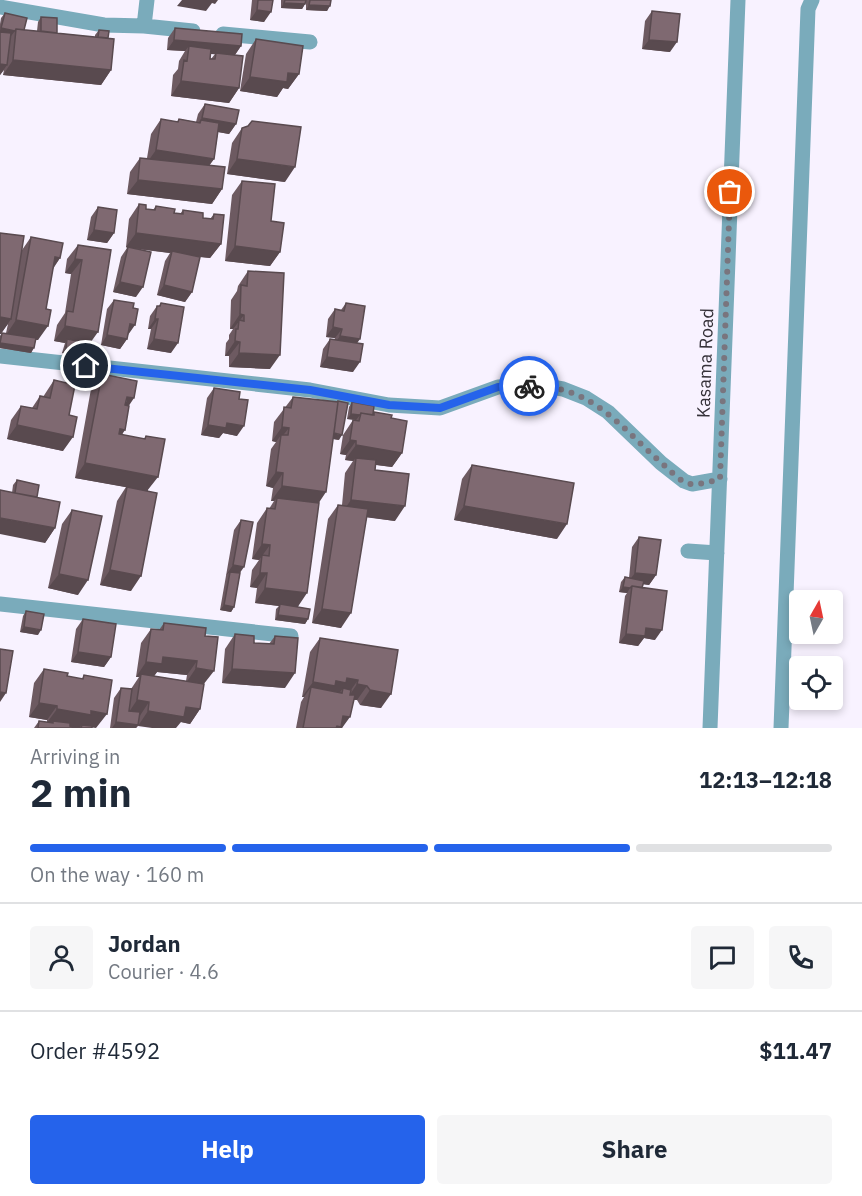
<!DOCTYPE html>
<html lang="en">
<head>
<meta charset="utf-8">
<style>
	:root { --surface:#fff; --page:#f6f6f7; --text:#1f2937; --muted:#747a83; --line:#e0e1e3; --accent:#2563eb }
	body { margin:0; font-family:"IBM Plex Sans",sans-serif; background:var(--page); color:var(--text); height:100vh; display:flex; flex-direction:column; font-size:22px; white-space:nowrap }
	* { box-sizing:border-box; margin:0 }
	p { font-size:20px; color:var(--muted) }
	.icon { flex:none; width:33px; height:33px; fill:none; stroke:currentColor; stroke-width:2; stroke-linecap:round; stroke-linejoin:round }
	.map { position:relative; height:728px; overflow:hidden }
	.sheet { display:flex; flex-direction:column; background:var(--surface); flex:1 }
	.sheet>* { flex:none }
	.needle { width:39px; rotate:9deg }
	.tools { position:absolute; left:789px; top:590px; display:grid; gap:12px }
	.tools a { display:grid; place-items:center; width:54px; height:54px; border-radius:6px; background:var(--surface); box-shadow:0 3px 9px #0003; font-size:30px }
	.pin { position:absolute; display:grid; place-items:center; width:51px; height:51px; color:#fff; margin:-26px; border:3px solid #fff; border-radius:50%; box-shadow:0 2px 6px #0007 }
	.courier { position:absolute; display:grid; place-items:center; width:60px; height:60px; margin:-30px; border:4px solid #2563eb; border-radius:50%; background:#fff; color:#222; box-shadow:0 2px 8px #0007 }
	.head em { font-style:normal; font-weight:800 }
	.head div { display:flex; flex-direction:column-reverse }
	.head { display:flex; align-items:center; justify-content:space-between; height:102px; padding:0 30px }
	h1 { font-size:39px; font-weight:800; line-height:45px }
	.bar { display:grid; grid-template-columns:repeat(4,1fr); gap:9px 6px; align-content:center; height:72px; padding:0 30px }
	.bar i { height:8px; border-radius:4px; background:var(--line) }
	.bar .active { background:var(--accent) }
	.bar p { grid-column:span 4 }
	.line { display:flex; align-items:center; gap:15px; padding:0 30px; border-top:2px solid var(--line) }
	.line div { flex:1 }
	.round { display:grid; place-items:center; flex:none; width:63px; height:63px; border-radius:6px; background:var(--page) }
	.cta { display:flex; gap:12px; margin-top:auto; padding:12px 30px }
	.cta a { flex:1; height:69px; border-radius:6px; background:var(--accent); color:#fff; font-size:24px; font-weight:800; line-height:69px; text-align:center }
	.cta a+a { background:var(--page); color:var(--text) }
	.map>svg:first-child { display:block }
	.lines { fill:none; stroke-linecap:round; stroke-linejoin:round }
	.minor { stroke:#7aabbb; stroke-width:15 }
	.wall { fill:#6d5a61; fill-rule:evenodd }
	.shaded-wall { fill:#594a4f }
	.building { fill:#7f6971; stroke:#594a4f; stroke-width:1.5 }
	.done { stroke:#79757e; stroke-width:6; stroke-dasharray:0 10.8 }
	.route { stroke:#2563eb; stroke-width:8 }
	.labels { text-anchor:middle; dominant-baseline:central; stroke-width:6; stroke-linejoin:round; paint-order:stroke }
	.street-label { font-size:18px; fill:#353139; stroke:#f8f2ff }
</style>
</head>
<body>
<div class="map">
<svg width="862" height="728" viewBox="0 0 862 728">
	<rect width="100%" height="100%" fill="#f8f2ff"/>
	<g class="lines">
		<path class="minor" d="M0,7L104,25L144,26L193,31
			M144,26L147,0
			M223,34L310,42
			M0,356L310,390L389,405L440,408L498,387L540,385L563,389L586,398L608,412L661,463L684,481L692,484L720,479
			M688,551L717,553
			M0,604L291,636
			M710,728L738,0
			M781,728C791,488 797,248 808,9L812,0"/>
	</g>
	<path class="wall" d="M252,0H273L264,22L250,20Z
		M281,0H306L305,4L302,9L281,8Z
		M306,0H331L327,11L306,10Z
		M652,11L670,52L642,49L645,21Z
		M5,13L24,30L37,31L38,22L41,17L57,33L95,37V35L99,30L108,38L111,70L101,85L3,75L4,70L0,75V24L1,18Z
		M175,28L241,46L235,55L239,88L229,103L171,96L173,75L178,69L179,61L185,51L167,50L168,38ZM211,54H215L211,59H210Z
		M256,39L299,74L288,89L283,88L277,97L240,91L246,54Z
		M205,104L236,124L229,134L218,132L214,159L209,166L222,189L212,204L127,194L130,172L140,158H147L151,134L161,119L177,122L179,119L196,122L198,114Z
		M242,128L285,182L227,174L232,143Z
		M242,181L271,221L280,252L270,266L225,261L232,195Z
		M139,204L146,209L153,210L156,206L174,213L180,214L183,210L203,218L210,219L214,214L221,244L210,258L199,257L192,292L185,302L157,295L165,261L170,253L136,249V297L113,292L121,257L127,248L126,247L129,219Z
		M98,207L114,233L107,243L87,240L91,217Z
		M0,233L22,250L31,237L60,258L53,269L38,340H36L31,353L0,348V336L2,333H6L8,324L0,334Z
		M78,245L111,250L90,344V353L87,358L62,353L65,343L54,341L57,325L65,313L71,274L65,273L67,259Z
		M248,271L270,369L229,367V356H225L226,343L229,339V335L233,329H230L231,300L237,291L238,286Z
		M114,300L128,335L127,339L120,349L101,345L107,309Z
		M161,303L171,353L147,349L151,329H148L150,316L157,306H159Z
		M346,303L357,343L353,372L320,367L323,349L330,339L334,340L335,338L326,337L328,319L335,309L341,310Z
		M102,374L129,406L122,435L144,439L146,436L148,491L131,591L100,585L117,501L126,487L75,478L91,389Z
		M54,380L69,415L63,451L7,439L11,420L21,406L32,408L40,396L43,397Z
		M214,388L239,399L237,436L223,433L219,438L201,435L207,398Z
		M293,397L339,440L333,439L319,503L298,607L308,619L305,624L275,620L276,609L279,606L255,603L257,588L250,587L252,570L259,560L252,559L257,523L267,508L269,509L274,501H271L273,488L266,486L271,449L276,442L272,441L274,422Z
		M352,402L373,414L374,412L391,418L402,453L392,467L376,465L375,470L395,521L367,517L341,628L312,623L328,519L338,505H342L345,473L353,461L345,460L346,455L340,454L343,435L353,420H356L347,419L349,407Z
		M472,465L557,539L454,520L462,479Z
		M17,480L37,497L55,528L45,543L12,493L13,485Z
		M72,510L78,595L48,588L62,524Z
		M241,520L240,574L234,607L231,612L220,610L234,530Z
		M639,537L656,575L649,585L643,584L642,588L655,640L644,638L638,646L619,643L625,596L627,593L619,592L621,582L625,577L629,578L632,547Z
		M26,611L38,635L20,632L23,616Z
		M83,619L111,657L104,667L71,662L76,629Z
		M164,623L205,636L204,685L200,709L190,724L181,722L138,726L136,728H110L114,698L121,688L131,689L139,677H136L141,643L151,629L159,630ZM157,672L187,675L186,681L154,676Z
		M235,634L254,643L269,644L275,636L285,688L222,683L225,649Z
		M320,638L398,650L381,708L360,705L357,700H354L342,728H296L301,702L304,697H302L310,652Z
		M44,669L67,676L82,679L84,675L92,728H34L39,721L47,722V720L29,717L34,683Z"/>
	<path class="shaded-wall" d="M182,0H218L215,4L212,3L206,11L177,6Z
		M284,3L305,4L302,9L281,8Z
		M309,5L330,6L327,11L306,10Z
		M257,10L271,12L264,22L250,20Z
		M1,28L15,31L11,36L0,34V30Z
		M174,40L241,46L234,56L188,52L189,46L185,51L167,50Z
		M649,40L677,42L670,52L642,49Z
		M13,60L111,70L101,85L3,75Z
		M0,64L7,65L0,75Z
		M288,73L299,74L288,89L283,88L277,97L240,91L250,77Z
		M181,81L239,88L229,103L171,96Z
		M202,118L236,124L229,134L196,128L201,120L195,128Z
		M156,150L214,159L203,173L146,164Z
		M237,159L295,167L285,182L227,174Z
		M138,180L222,189L212,204L127,194Z
		M94,230L114,233L107,243L87,240Z
		M136,233L221,244L210,258L171,253L172,251L170,253L126,247Z
		M235,246L280,252L270,266L225,261Z
		M55,257L60,258L50,272Z
		M75,259L82,260L71,274L65,273Z
		M120,282L143,287L136,297L113,292Z
		M164,285L192,292L185,302L157,295Z
		M240,314L244,315L233,329H230Z
		M0,317L11,319L1,334H0Z
		M155,319H158L151,329H148Z
		M16,320L48,326L38,340L6,335Z
		M130,324L135,325L128,335Z
		M65,326L98,332L88,346L67,339L65,343L54,341Z
		M333,327L342,329L335,338L326,337Z
		M107,335L127,339L120,349L101,345Z
		M340,336L360,339L353,349L333,346Z
		M154,339L178,343L171,353L147,349Z
		M235,341L240,342L229,356H225Z
		M0,343L34,348L31,353L0,348Z
		M66,348L90,353L87,358L62,353Z
		M239,353L280,355L270,369L229,367Z
		M327,357L360,362L353,372L320,367Z
		M127,397L134,398L124,413Z
		M351,414L360,415L356,420L347,419Z
		M227,423L244,426L237,436L223,433L219,438L201,435L208,425Z
		M17,425L73,437L63,451L7,439Z
		M282,427L289,428L280,439L281,435L276,442L272,441Z
		M120,429L125,430L115,445Z
		M332,433L342,435L339,440L328,438Z
		M350,440L356,441L346,455L340,454Z
		M356,445L402,453L392,467L355,462L356,458L353,461L345,460Z
		M85,463L158,477L147,491L75,478Z
		M276,472L283,473L273,488L266,486Z
		M282,486L326,492L316,507L277,498L274,501H271Z
		M351,500L405,506L395,521L341,514Z
		M464,506L567,524L557,539L454,520Z
		M0,518L55,528L45,543L0,534Z
		M262,544L270,545L259,560L252,559Z
		M233,565L244,567L237,577L230,572L226,575Z
		M110,570L141,576L131,591L100,585Z
		M260,573H267L257,588L250,587Z
		M635,573L656,575L649,585L628,582Z
		M59,574L88,580L78,595L48,588Z
		M623,587L630,588L627,593L619,592Z
		M265,588L307,593L297,608L280,604L279,606L255,603Z
		M224,605L234,607L231,612L220,610Z
		M322,609L351,613L341,628L312,623Z
		M278,615L308,619L305,624L275,620Z
		M24,627L41,630L38,635L20,632Z
		M646,628L662,630L655,640L644,638L638,646L619,643L626,634Z
		M78,652L111,657L104,667L71,662Z
		M163,657L197,661L187,675L157,672L152,679L141,674L139,677H136L146,662Z
		M196,668L214,671L203,685L186,683Z
		M232,669L295,673L285,688L222,683Z
		M347,678L358,680L348,694L343,688L336,698L311,687L304,697H302L313,682L336,681Z
		M357,684L367,686L357,700L347,699Z
		M370,690L391,694L381,708L360,705Z
		M0,692L6,693L0,702Z
		M137,700L149,702L139,717L127,715Z
		M39,703L57,706L47,720L29,717Z
		M186,707L200,709L190,724L181,722L176,728H152L138,726L148,711Z
		M57,709L91,711L107,714L96,728L81,726L82,725L79,728H74L53,721L51,724H46Z
		M343,716L350,717L342,728H335Z
		M116,722L138,725L136,728H112Z"/>
	<path class="building" d="M258,0H273L271,12L257,10Z
		M285,0H306L305,4L284,3Z
		M310,0H331L330,6L309,5Z
		M652,11L680,14L677,42L649,40Z
		M5,13L27,18L24,30L16,29L15,31L1,28Z
		M41,17L57,18V33L41,31Z
		M175,28L242,34L241,46L174,40Z
		M16,29L114,39L111,70L13,60Z
		M99,30L109,31L108,38L98,37Z
		M0,32L11,33L7,65L0,64Z
		M256,39L303,46L299,74L288,73L287,82L250,77Z
		M189,46L211,49L210,59H215L216,53L243,56L239,88L181,81L184,60L187,61Z
		M205,104L239,110L236,124L202,118Z
		M161,119L178,122L179,119L200,123L201,120L219,123L214,159L156,150Z
		M252,121L301,127L295,167L237,159L242,128L248,126Z
		M140,158L225,167L222,189L138,180Z
		M242,181L275,184L271,221L284,223L280,252L235,246Z
		M139,204L146,205V209L155,210L156,206L175,209L174,213L183,214V210L203,213V218L213,219L214,214L224,215L221,244L136,233Z
		M98,207L117,210L114,233L94,230Z
		M0,233L24,236L11,319L0,317Z
		M31,237L63,243L60,258L55,257L46,309L51,310L48,326L16,320Z
		M78,245L111,250L98,332L65,326L67,311L73,312L82,260L75,259Z
		M128,247L151,252L143,287L120,282Z
		M172,251L200,257L192,292L164,285Z
		M248,271L284,273L280,355L239,353L240,342L235,341L236,329H238L239,320L244,321V315L240,314L241,285L247,286Z
		M114,300L134,303L133,308L138,309L135,325L130,324L127,339L107,335Z
		M161,303L184,307L178,343L154,339L158,319H155L157,306H160Z
		M346,303L365,306L360,339L340,336L342,329L333,327L335,309L344,311Z
		M2,333L36,338L34,348L0,343Z
		M67,339L92,344L90,353L66,348Z
		M330,339L363,344L360,362L327,357Z
		M102,374L137,381L134,398L127,397L125,405L129,406L125,430L120,429L119,434L145,439L146,436L165,439L158,477L85,463Z
		M54,380L75,385L69,415L77,417L73,437L17,425L21,406L37,409L40,396L50,398Z
		M214,388L240,392L239,399L248,400L244,426L227,423L226,428L208,425Z
		M293,397L338,402L326,492L282,486L283,473L276,472L281,435H288L289,428L282,427L284,407L291,408Z
		M338,401L348,403L342,435L334,433L338,402Z
		M352,402L374,406L373,414L372,415L361,413L360,415L351,414Z
		M374,412L392,415L391,418L407,421L402,453L356,445V441L350,440L353,420L359,421L361,413L374,415Z
		M356,458L376,460L375,470L409,474L405,506L351,500Z
		M472,465L574,483L567,524L464,506Z
		M17,480L39,485L37,497L15,493Z
		M127,487L157,493L141,576L110,570Z
		M0,490L60,502L55,528L0,518Z
		M277,498L319,503L307,593L265,588L267,573H260L262,555L269,556L270,545L262,544L267,508L275,509Z
		M338,505L368,509L351,613L322,609Z
		M72,510L102,516L88,580L59,574Z
		M241,520L253,522L244,567L233,565Z
		M639,537L661,540L656,575L635,573Z
		M230,572L240,573L234,607L224,605Z
		M625,577L644,581L642,588L632,586L630,588L623,587Z
		M632,586L667,591L662,630L646,628L645,636L626,634Z
		M280,604L310,609L308,619L278,615Z
		M26,611L44,614L41,630L24,627Z
		M83,619L116,624L111,657L78,652Z
		M164,623L206,628L205,636L218,637L214,671L196,668L197,661L163,657L162,664L146,662L151,629L163,630Z
		M235,634L254,636V643L274,644L275,636L298,638L295,673L232,669Z
		M320,638L398,650L391,694L370,690L367,686L357,684L358,680L347,678L346,683L336,681L335,686L313,682Z
		M0,649L13,651L6,693L0,692Z
		M44,669L68,673L67,676L83,679L84,675L112,680L107,714L91,711V715L57,709V706L39,703Z
		M141,674L204,684L200,709L186,707L184,717L148,711L149,702L137,700Z
		M311,687L342,693L343,688L351,690L350,695H355L350,717L343,716L341,727L337,726L336,728H303Z
		M121,688L132,689L129,711L140,712L138,725L116,722Z
		M39,721L53,723V721L70,723V726L81,728L82,725L92,726V728H38Z"/>
	<g class="lines">
		<path class="done" d="M529,386C592,384 622,429 665,466C672,472 682,484 692,484C700,485 712,481 720,479L730,192"/>
		<path class="route" d="M86,366L310,390L389,405L440,408L498,387L529,386"/>
	</g>
	<g class="labels">
		<g class="street-label">
			<text transform="translate(705 363) rotate(-88)">Kasama Road</text>
		</g>
	</g>
</svg>
<div class="tools">
<a><svg class="needle" viewBox="-14 -14 28 28"><path d="M0-13l5 13h-10z" fill="#e53935"/><path d="M0 13l5-13h-10z" fill="#747a83"/></svg></a>
<a><svg class="icon" aria-label="locate" viewBox="0 0 24 24"><circle cx="12" cy="12" r="6"/><path d="M12 2v4M12 18v4M2 12h4M18 12h4"/></svg></a>
</div>
<div class="pin" style="left:730px;top:192px;background:#ea580c"><svg class="icon" aria-label="bag" viewBox="0 0 24 24"><path d="M5 8h14l-1 12H6zM9 8a3 3 0 0 1 6 0"/></svg></div>
<div class="pin" style="left:86px;top:366px;background:#1f2937"><svg class="icon" aria-label="home" viewBox="0 0 24 24"><path d="M3 11l9-7 9 7M6 9v11h12V9"/></svg></div>
<div class="courier" style="left:529px;top:386px"><svg class="icon" aria-label="bike" viewBox="0 0 24 24"><circle cx="6" cy="16" r="4"/><circle cx="18" cy="16" r="4"/><path d="M6 16l4-8h5l3 8M10 8l3 8H6M13 5h3"/></svg></div>
</div>
<section class="sheet">
<div class="head"><div><h1>2 min</h1><p>Arriving in</p></div><em>12:13–12:18</em></div>
<div class="bar"><i class="active"></i><i class="active"></i><i class="active"></i><i></i><p>On the way · 160 m</p></div>
<div class="line" style="height:108px"><a class="round"><svg class="icon" aria-label="person" viewBox="0 0 24 24"><circle cx="12" cy="8" r="4"/><path d="M4 21q1-7 8-7t8 7"/></svg></a><div><b>Jordan</b><p>Courier · 4.6</p></div><a class="round"><svg class="icon" aria-label="chat" viewBox="0 0 24 24"><path d="M4 5h16v11H9l-5 4z"/></svg></a><a class="round"><svg class="icon" aria-label="phone" viewBox="0 0 24 24"><path d="M5 4h4l2 5-3 2q2 4 5 5l2-3 5 2v4C11 20 4 13 5 4z"/></svg></a></div>
<div class="line" style="height:78px"><div>Order #4592</div><b>$11.47</b></div>
<div class="cta"><a>Help</a><a>Share</a></div>
</section>
</body>
</html>
